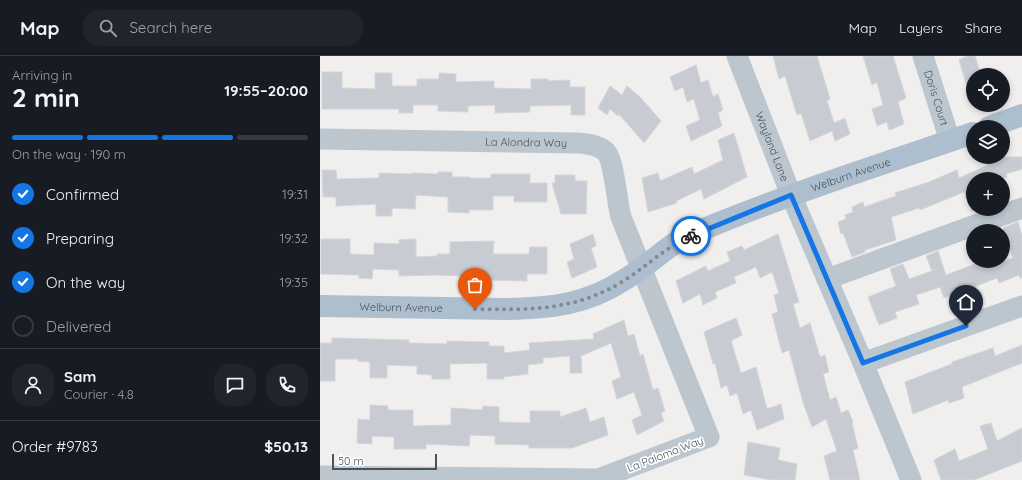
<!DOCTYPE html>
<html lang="en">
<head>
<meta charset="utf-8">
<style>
	:root { --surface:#171b24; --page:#20242c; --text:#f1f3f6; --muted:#9ea1a6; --line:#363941; --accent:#1476e5 }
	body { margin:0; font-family:Quicksand,sans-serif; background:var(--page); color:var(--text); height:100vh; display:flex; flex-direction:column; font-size:15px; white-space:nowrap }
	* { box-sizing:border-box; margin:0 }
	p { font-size:13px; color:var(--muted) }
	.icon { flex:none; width:22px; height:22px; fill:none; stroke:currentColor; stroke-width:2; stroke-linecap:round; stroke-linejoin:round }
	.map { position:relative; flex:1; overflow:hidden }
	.side { display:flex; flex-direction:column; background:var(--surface); width:320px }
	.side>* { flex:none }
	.tools { position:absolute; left:646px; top:12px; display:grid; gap:8px }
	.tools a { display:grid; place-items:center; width:44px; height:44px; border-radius:50%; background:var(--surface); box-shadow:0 2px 6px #0003; font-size:20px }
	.scale { position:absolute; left:12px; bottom:10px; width:105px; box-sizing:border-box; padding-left:4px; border:2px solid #46525c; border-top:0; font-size:11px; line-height:14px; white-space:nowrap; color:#46525c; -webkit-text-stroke:3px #fff; paint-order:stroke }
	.pin { position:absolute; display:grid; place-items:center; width:34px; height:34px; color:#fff; margin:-41px -17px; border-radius:50% 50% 50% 0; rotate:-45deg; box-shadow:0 0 4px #0007 }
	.pin .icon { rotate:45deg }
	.courier { position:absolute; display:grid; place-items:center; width:40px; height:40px; margin:-20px; border:3px solid #1476e5; border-radius:50%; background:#fff; color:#222; box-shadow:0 1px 5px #0007 }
	.head em { font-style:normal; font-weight:800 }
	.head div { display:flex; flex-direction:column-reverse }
	.head { display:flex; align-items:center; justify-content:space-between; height:68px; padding:0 12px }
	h1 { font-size:26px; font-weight:800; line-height:30px }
	.bar { display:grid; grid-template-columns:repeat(4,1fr); gap:6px 4px; align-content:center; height:48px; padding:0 12px }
	.bar i { height:5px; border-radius:3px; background:var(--line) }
	.bar .current { background:var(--accent) }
	.bar p { grid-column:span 4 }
	.line { display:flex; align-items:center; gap:10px; padding:0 12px; border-top:1px solid var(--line) }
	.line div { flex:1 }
	.round { display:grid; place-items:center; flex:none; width:42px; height:42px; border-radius:16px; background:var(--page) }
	ol { padding:0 12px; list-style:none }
	li { display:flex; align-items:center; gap:12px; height:44px }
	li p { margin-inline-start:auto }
	li .icon { padding:4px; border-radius:50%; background:var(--accent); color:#fff; stroke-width:4 }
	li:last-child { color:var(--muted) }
	li i { width:22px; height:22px; border:2px solid var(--line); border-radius:50% }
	header { display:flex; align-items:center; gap:24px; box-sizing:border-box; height:56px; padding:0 20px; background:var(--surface); border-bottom:1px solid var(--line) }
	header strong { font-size:19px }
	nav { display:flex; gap:22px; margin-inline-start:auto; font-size:14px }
	.search { width:280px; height:36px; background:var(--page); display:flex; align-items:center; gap:10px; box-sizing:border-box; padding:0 14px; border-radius:16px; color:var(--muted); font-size:15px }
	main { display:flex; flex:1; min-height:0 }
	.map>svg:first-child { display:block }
	.building { fill:#c8cbd1; stroke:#d2d5da }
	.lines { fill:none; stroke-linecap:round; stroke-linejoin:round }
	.minor { stroke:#bcc6ce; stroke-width:21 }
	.major { stroke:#adbfce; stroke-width:22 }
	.done { stroke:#82898f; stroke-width:4; stroke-dasharray:0 7.2 }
	.route { stroke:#1476e5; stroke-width:5 }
	.labels { text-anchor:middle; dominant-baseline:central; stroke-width:3.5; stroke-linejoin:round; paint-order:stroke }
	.street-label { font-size:11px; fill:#46525c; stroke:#fff }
</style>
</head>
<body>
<header>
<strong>Map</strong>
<div class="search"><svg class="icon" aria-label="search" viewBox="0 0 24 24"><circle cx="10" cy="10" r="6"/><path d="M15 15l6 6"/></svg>Search here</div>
<nav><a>Map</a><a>Layers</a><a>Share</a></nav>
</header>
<main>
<section class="side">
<div class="head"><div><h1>2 min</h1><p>Arriving in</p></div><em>19:55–20:00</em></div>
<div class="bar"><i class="current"></i><i class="current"></i><i class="current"></i><i></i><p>On the way · 190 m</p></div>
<ol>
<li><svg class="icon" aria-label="check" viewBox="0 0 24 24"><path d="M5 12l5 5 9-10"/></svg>Confirmed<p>19:31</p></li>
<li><svg class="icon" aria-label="check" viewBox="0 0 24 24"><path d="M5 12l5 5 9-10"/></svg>Preparing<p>19:32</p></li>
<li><svg class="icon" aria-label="check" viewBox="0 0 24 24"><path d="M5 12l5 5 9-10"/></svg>On the way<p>19:35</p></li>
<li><i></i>Delivered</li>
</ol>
<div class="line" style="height:72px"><a class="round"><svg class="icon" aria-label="person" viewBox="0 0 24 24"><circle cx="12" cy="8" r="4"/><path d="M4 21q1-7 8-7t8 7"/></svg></a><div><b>Sam</b><p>Courier · 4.8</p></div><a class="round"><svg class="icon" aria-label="chat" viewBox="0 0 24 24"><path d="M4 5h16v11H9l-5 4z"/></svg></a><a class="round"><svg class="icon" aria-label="phone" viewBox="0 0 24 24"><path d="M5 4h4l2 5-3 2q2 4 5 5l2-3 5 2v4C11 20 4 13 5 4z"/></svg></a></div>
<div class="line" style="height:52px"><div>Order #9783</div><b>$50.13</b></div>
</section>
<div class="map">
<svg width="702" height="424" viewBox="0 0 702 424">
	<rect width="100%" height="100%" fill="#f1eeee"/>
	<path class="building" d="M453,0H497L510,43L507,45L514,67L525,62L530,78L515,85L512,75L490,85L481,57L477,59L465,20L459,23Z
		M543,0H573L586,42L578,46L584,68L569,74L567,66L557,70L552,53L563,49L557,26L552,29Z
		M647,0H655L661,19H653V40H650L639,4Z
		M376,9L381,27L388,24L393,41L398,38L403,54L398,57L402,70L371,85L366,70L380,64L374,43L367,46L363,31L355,35L350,21Z
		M2,16H22V32L55,33V17H72V30H97V23H119V17L136,18V26L174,25V32L211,33V23H228V25L250,24V31H265V59H251V49L210,50V56L175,57V49L148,50V56L118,55V49H93V57H79V53H2Z
		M290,30L302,39L307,30L321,42L341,65L324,87L299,58L298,60L290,53L287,59L278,52Z
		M414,77L427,121L384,143L381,133L356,145L357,147L328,156L322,122L338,117L340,125L372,111L374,118L403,104L398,84Z
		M674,101H702V113L686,118L687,121L681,123H653V155L652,156L644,136L600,154L599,152L571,161L576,184L545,194V196L532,201L523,177L521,178L518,166L526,163L525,159L533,156L532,151L543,146L544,151L576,140L575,137L609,126L637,114L639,122L668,109L666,105Z
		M2,114H16L17,123L59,122V117L92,118V117L118,118V116H132V121H149V122H171V118H210V127H227V146H194V140H173V154H149V157L128,156V141L96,139L95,153L72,152V160H56V148L16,150V141H3Z
		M235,119H255V125H267L266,158H241L232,127H235Z
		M698,166L702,180V222H700L699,219L679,227L677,222L624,242L620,231L596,239L599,248L575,256L577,262L559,269L548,241L576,230L570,213L583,208L589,223L612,215L606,200L618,195L626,219L658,207L657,205H672L674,209L693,202L683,172Z
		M273,178L276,190L271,192L277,211L252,222L247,206L254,203L250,188Z
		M458,178L479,246L473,248L480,272L490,267L500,301L505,299L509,316L503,318L510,344L516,341L521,357L528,354L533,366L532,367L538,392L533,394L540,424H510L504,400L517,395L506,363L492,371L483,346L469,294L462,297L452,258L458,256L454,239L459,237L452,216L440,222L436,211L414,221L416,227L395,236L397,242L383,249L380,238L363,247L356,225L386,210L388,215L410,205L407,196L422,190L424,194Z
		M1,183H30V198L54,199V187L79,188V184L96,183V201L117,200V198H130V186L174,185L173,198H209L210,191H227V218H207V225L167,224L168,221L117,219L79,220V214L53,213L52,223L39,222V219L1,218Z
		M416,262L422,279L411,285L421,317L436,311L447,353L461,348L464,363L437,374L431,354L423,358L417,337L410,340L407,329L401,332L395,307L393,308L384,276Z
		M304,264L308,280L314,278L320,300L323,298L333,334L338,332L345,355L341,357L344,365L317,379L312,364L322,359L314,336L297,343L292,325L301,321L291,287L261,300L262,317H250V300L223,302V307L208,309V318L184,321V323H167V307L130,308V323H112V319L97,318V310L67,309V322H50V306L38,305V303H15V325H0V287H12V282L89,284V287L127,288V285L169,286V290H184V297L210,294L209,287L274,283L273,278Z
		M702,289V307L642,331L644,342L629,347L628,344L593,358L585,326L632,308V306L673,292L675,300Z
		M50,349L68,350V354H93V370L131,369V352L162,354L163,350L179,351V366L210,367V355H240V361L266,352L270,366L284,361L288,379L252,392H209V389L175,388V380L150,379L149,390L106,388V393H74V381L52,380V388L37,387L38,363L50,364Z
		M671,367L677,385L702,372V405L654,424H621L614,404L635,393L639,405L668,393L660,370Z
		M428,386L460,392L458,404L477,408L475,424H451L424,419Z"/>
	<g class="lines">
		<g class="minor">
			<path id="s1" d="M417,0L471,139L543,307L591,424"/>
			<path id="s2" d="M603,0L630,85"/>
			<path id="s3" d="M0,83L259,87C268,88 279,89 286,96C294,104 297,147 301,161L389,381L278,423L0,420"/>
			<path d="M507,223L702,152"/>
			<path d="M543,307L702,250"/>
		</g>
		<g class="major">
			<path d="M669,71L702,59"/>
			<path id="s4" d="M0,250L186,253C231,252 265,249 304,224C323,213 340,197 358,185C368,179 380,175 391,170C477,135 566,107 653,77"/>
		</g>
	</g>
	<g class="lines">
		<path class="done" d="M155,253C210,254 256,255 305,224C327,210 346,191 371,180"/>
		<path class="route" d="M371,180L471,139L543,307L646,270"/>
	</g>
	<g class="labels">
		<g class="street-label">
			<text stroke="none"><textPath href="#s2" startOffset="44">Doris Court</textPath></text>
			<text stroke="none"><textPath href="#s3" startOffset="206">La Alondra Way</textPath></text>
			<text stroke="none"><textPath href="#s1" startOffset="97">Wayland Lane</textPath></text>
			<text stroke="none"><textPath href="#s4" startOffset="561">Welburn Avenue</textPath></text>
			<text stroke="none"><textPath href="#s4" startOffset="81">Welburn Avenue</textPath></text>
			<text transform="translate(345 398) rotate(-21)">La Paloma Way</text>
		</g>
	</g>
</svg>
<div class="tools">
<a><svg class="icon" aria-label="locate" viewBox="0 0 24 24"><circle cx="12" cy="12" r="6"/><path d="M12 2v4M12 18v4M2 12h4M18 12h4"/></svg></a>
<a><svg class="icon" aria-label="layers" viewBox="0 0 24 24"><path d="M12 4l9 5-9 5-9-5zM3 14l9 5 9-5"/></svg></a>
<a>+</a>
<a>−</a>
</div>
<div class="scale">50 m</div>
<div class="pin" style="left:155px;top:253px;background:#ea580c"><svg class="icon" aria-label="bag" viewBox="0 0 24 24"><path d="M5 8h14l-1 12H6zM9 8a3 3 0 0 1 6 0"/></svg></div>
<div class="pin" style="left:646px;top:270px;background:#1f2937"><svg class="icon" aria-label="home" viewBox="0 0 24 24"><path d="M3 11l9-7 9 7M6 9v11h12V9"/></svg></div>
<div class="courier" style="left:371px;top:180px"><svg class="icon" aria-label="bike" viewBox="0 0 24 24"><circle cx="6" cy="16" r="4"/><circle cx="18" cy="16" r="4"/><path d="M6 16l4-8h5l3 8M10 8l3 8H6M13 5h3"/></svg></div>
</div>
</main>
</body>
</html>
